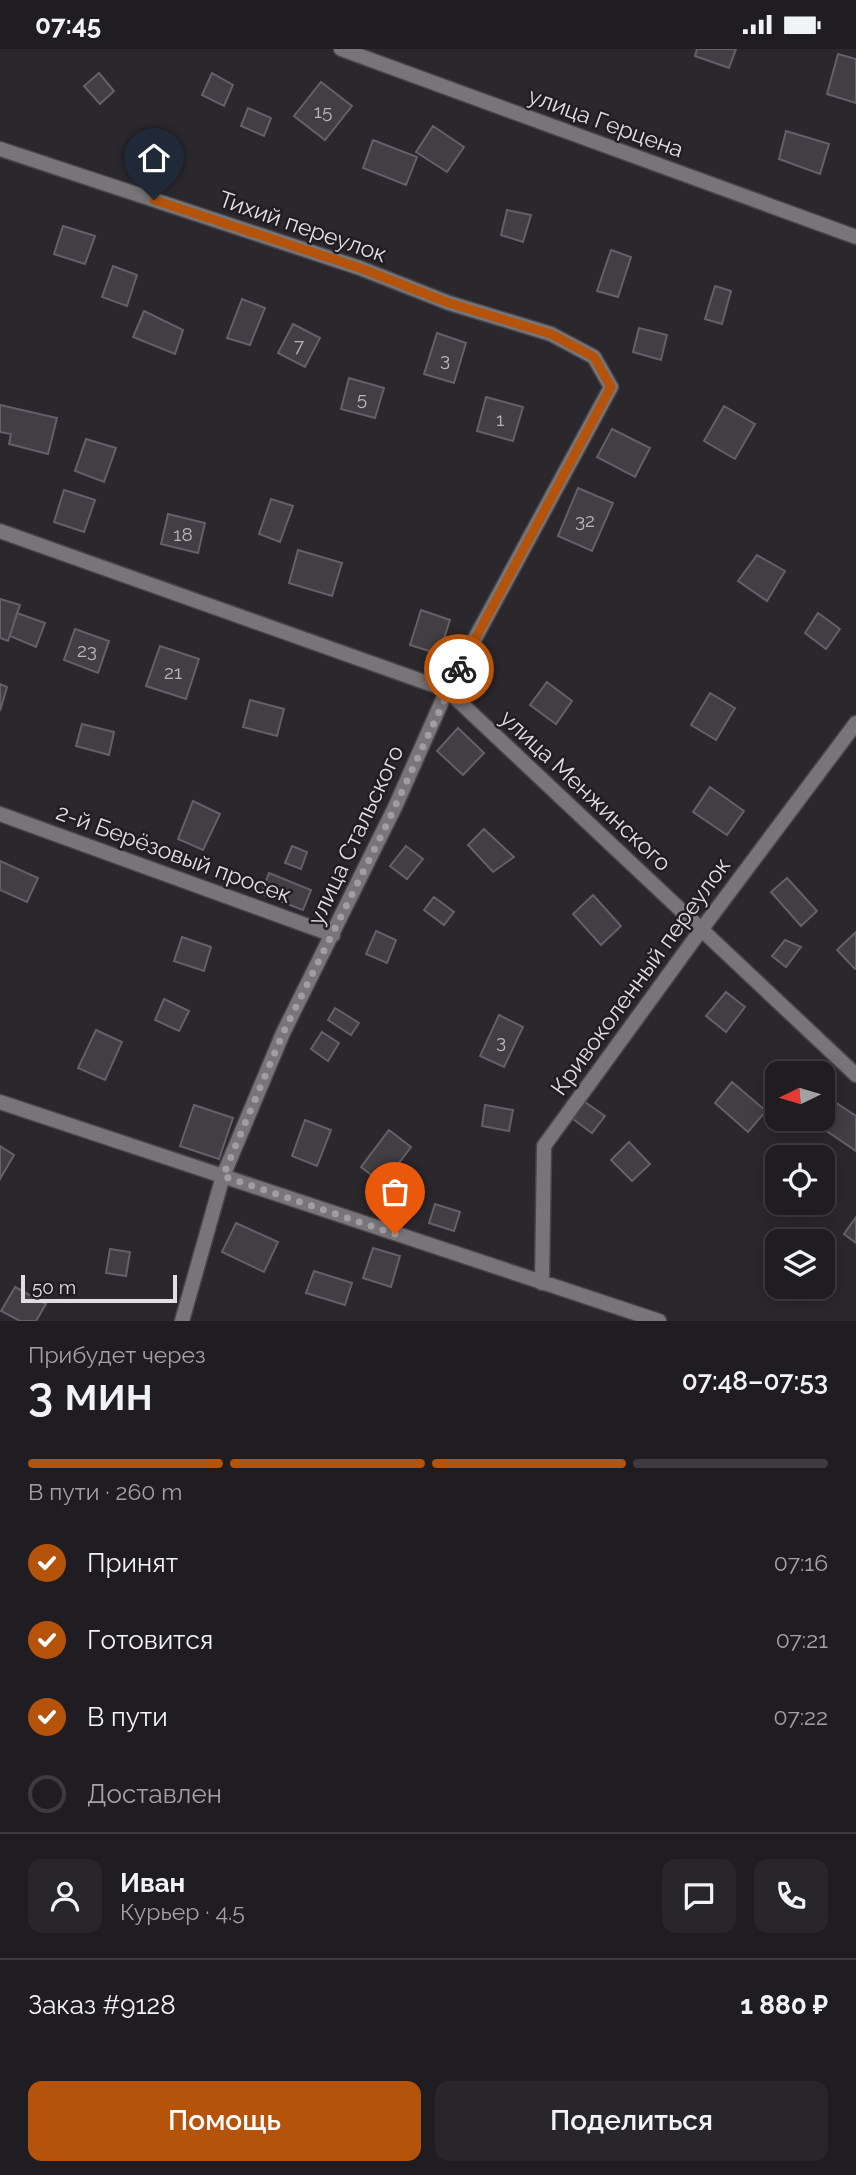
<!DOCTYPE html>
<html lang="ru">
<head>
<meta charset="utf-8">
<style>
	:root { --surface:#201d22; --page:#28262a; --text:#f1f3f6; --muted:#a2a2a5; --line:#3d3b40; --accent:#b45309 }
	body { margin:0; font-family:Raleway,sans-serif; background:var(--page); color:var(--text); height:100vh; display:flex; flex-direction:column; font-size:26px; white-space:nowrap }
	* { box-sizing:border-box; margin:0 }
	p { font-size:23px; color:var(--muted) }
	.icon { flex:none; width:38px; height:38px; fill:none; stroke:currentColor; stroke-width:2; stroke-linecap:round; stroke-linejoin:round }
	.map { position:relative; height:1272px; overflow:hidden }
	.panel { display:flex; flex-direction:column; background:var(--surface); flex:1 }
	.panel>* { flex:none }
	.needle { width:46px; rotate:265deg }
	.controls { position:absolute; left:765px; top:1012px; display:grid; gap:14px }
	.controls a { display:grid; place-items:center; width:70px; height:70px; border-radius:14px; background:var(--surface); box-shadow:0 4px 18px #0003,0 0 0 2px var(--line); font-size:35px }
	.scale { position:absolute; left:21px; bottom:18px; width:156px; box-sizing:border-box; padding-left:7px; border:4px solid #e0dee2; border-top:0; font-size:19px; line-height:24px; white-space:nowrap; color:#e0dee2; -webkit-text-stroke:5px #211d23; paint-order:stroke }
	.pin { position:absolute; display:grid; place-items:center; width:60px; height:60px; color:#fff; margin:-72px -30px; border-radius:50% 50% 50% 0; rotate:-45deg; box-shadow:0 0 7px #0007 }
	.pin .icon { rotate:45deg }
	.courier { position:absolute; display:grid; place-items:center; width:70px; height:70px; margin:-35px; border:5px solid #b45309; border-radius:50%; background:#fff; color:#222; box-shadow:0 2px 9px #0007 }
	.headline em { font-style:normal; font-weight:600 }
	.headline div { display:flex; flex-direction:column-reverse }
	.headline { display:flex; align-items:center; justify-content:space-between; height:119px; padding:0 28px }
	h1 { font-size:46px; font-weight:600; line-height:52px }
	.bar { display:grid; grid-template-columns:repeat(4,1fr); gap:10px 7px; align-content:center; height:84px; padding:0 28px }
	.bar i { height:9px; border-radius:5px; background:var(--line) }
	.bar .on { background:var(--accent) }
	.bar p { grid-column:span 4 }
	.line { display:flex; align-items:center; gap:18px; padding:0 28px; border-top:2px solid var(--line) }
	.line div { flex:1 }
	.round { display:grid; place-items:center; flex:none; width:74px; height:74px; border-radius:14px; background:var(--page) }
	ol { padding:0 28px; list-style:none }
	li { display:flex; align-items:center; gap:21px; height:77px }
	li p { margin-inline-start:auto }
	li .icon { padding:7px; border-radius:50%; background:var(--accent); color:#fff; stroke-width:4 }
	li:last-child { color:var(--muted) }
	li i { width:38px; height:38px; border:4px solid var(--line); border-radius:50% }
	.primary-button { display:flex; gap:14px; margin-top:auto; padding:14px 28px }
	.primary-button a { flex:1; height:80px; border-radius:14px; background:var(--accent); color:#fff; font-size:28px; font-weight:600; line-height:80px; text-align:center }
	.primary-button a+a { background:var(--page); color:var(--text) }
	.status { display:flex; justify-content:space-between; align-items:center; height:49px; padding:0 35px; background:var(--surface); direction:ltr }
	.status svg { height:19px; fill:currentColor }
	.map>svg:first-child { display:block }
	.building { fill:#413e44; stroke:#646067; stroke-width:2 }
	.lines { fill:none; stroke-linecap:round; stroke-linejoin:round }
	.minor-casing { stroke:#47444a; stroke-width:17 }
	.minor { stroke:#777578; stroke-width:14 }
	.done { stroke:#a09ea3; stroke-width:7; stroke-dasharray:0 12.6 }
	.route { stroke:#b45309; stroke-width:9 }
	.labels { text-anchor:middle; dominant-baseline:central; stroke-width:5; stroke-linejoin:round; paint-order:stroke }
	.number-label { font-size:19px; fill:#b8b6ba }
	.street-label { font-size:23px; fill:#e0dee2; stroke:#211d23 }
</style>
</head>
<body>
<div class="status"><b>07:45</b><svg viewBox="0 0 49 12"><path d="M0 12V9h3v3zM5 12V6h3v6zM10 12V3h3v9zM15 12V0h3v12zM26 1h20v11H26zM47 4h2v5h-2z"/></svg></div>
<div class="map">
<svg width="856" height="1272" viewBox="0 0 856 1272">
	<rect width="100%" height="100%" fill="#2a272d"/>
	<path class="building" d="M697,0H736L729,19L695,7Z
		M838,5L856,10V54L827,45Z
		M99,24L114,42L100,55L84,37Z
		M212,24L233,36L224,57L202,46Z
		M321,33L352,57L325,91L294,67Z
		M248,59L271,69L264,87L241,77Z
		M433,77L464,98L447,123L416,103Z
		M786,82L829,95L820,125L779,110Z
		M373,91L417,108L406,136L363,119Z
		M507,161L531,166L523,193L501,186Z
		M63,177L95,187L85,215L54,205Z
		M611,201L631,208L618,248L597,242Z
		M113,217L137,226L127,257L102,248Z
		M715,237L731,242L722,275L705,270Z
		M242,250L265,259L250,296L227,289Z
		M144,262L183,281L175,305L133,288Z
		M293,275L320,289L305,318L278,304Z
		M639,279L667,286L661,311L633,303Z
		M437,284L466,294L454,334L424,325Z
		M349,329L384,339L375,369L341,360Z
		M486,348L523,358L513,392L477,382Z
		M0,356L57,369L48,405L9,395L11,385L0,383Z
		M724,357L755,375L735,410L704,392Z
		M612,380L650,399L635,428L597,408Z
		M86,390L116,399L104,433L75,422Z
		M578,439L613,454L592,502L558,487Z
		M64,441L95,451L84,483L54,473Z
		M271,450L293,457L280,493L259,485Z
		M168,465L205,474L198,504L161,495Z
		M298,501L342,514L332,547L289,534Z
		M757,506L785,522L767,552L738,532Z
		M0,550L20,556L8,592L0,589Z
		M421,561L450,571L439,605L410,596Z
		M17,564L45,574L36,598L10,587Z
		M818,564L840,580L826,600L805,584Z
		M75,580L109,592L98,624L64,611Z
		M160,597L199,610L186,650L146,637Z
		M547,633L572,652L556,675L530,656Z
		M0,635L7,638L0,662Z
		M710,644L735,659L716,691L691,676Z
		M250,651L284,660L277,687L243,678Z
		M82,675L114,683L109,706L76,697Z
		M458,679L484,704L463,726L437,702Z
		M710,738L744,762L727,786L693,763Z
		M193,752L220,765L203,801L178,790Z
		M484,780L514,808L493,823L468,796Z
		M292,797L307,803L301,820L285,814Z
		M406,797L423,810L407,830L390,817Z
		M0,812L38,829L27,853L0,841Z
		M269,824L311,841L303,861L261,845Z
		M787,829L817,862L801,877L771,843Z
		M593,846L621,877L601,896L573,865Z
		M434,848L454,863L444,876L424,861Z
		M376,882L396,891L387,914L366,905Z
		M856,883V920H855L837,901Z
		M182,888L211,898L204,922L174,912Z
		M785,891L801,898L786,918L772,907Z
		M726,943L745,958L726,983L706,967Z
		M164,950L189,962L179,982L155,971Z
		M335,959L359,974L351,986L328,971Z
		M499,966L523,978L504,1018L480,1007Z
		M96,981L122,993L105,1031L78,1019Z
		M322,983L339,994L328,1012L311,1000Z
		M732,1033L766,1062L748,1083L715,1054Z
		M585,1053L605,1067L592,1084L573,1070Z
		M835,1053L856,1067V1102L819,1077Z
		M194,1056L233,1069L219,1110L180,1097Z
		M485,1056L513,1061L509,1082L482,1077Z
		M305,1071L331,1081L317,1117L292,1107Z
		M389,1081L411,1098L383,1135L361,1118Z
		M629,1093L650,1115L632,1132L611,1111Z
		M0,1097L14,1106L0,1130Z
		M435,1155L460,1163L454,1182L429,1174Z
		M856,1168V1194L844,1185Z
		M236,1174L278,1193L264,1223L222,1203Z
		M373,1199L400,1207L391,1238L363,1229Z
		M110,1200L130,1203L126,1227L106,1224Z
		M314,1222L352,1234L345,1256L306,1244Z
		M15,1238L46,1255L36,1272H20L1,1262Z"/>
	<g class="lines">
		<defs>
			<path id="minor" d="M341,0L856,188
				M0,100L360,219L449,254L551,285L594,308L611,338L447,641L395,758L283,984L223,1127L182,1272
				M0,482L447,641L856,1026
				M0,765L333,886
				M0,1053L659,1272
				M542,1234L544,1097L701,881L856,674"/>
		</defs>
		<use href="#minor" class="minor-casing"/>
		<use href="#minor" class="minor"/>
	</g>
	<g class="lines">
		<path class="done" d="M395,1185L223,1127L283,984L385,779L459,620"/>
		<path class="route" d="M154,151L360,219L449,254L551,285L594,308L611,338L459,620"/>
	</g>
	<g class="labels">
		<g class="number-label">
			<text x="323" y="62">15</text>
			<text x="299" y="296">7</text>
			<text x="445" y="310">3</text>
			<text x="362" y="349">5</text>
			<text x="500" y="370">1</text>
			<text x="585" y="471">32</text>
			<text x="183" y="485">18</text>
			<text x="87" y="601">23</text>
			<text x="173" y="623">21</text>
			<text x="501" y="992">3</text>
		</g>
		<g class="street-label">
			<text transform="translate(606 73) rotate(20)">улица Герцена</text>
			<text transform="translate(303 177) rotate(19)">Тихий переулок</text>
			<text transform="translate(586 741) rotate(43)">улица Менжинского</text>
			<text transform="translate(355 786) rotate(-65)">улица Стальского</text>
			<text transform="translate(174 804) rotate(20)">2-й Берёзовый просек</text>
			<text transform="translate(640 927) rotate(-54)">Кривоколенный переулок</text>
		</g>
	</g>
</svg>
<div class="controls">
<a><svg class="needle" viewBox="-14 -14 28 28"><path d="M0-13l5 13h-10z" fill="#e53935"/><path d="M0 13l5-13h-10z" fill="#a2a2a5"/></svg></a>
<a><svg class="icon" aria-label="locate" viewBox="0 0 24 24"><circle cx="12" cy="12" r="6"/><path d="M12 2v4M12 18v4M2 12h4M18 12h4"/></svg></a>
<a><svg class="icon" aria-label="layers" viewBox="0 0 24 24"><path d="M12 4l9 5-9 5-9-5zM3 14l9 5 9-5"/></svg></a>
</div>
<div class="scale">50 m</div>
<div class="pin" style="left:395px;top:1185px;background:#ea580c"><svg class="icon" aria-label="bag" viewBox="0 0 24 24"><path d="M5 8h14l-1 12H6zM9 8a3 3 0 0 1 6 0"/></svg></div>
<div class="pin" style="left:154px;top:151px;background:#1f2937"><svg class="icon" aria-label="home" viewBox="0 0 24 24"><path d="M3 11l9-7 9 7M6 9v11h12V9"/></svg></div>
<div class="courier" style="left:459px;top:620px"><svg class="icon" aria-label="bike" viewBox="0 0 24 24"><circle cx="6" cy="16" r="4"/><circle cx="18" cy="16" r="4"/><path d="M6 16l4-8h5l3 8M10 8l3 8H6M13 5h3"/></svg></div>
</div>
<section class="panel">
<div class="headline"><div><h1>3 мин</h1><p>Прибудет через</p></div><em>07:48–07:53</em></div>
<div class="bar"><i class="on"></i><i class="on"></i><i class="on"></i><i></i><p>В пути · 260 m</p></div>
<ol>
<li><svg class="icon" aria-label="check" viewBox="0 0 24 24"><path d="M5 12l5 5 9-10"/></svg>Принят<p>07:16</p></li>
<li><svg class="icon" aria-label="check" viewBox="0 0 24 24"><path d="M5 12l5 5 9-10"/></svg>Готовится<p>07:21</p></li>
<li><svg class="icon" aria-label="check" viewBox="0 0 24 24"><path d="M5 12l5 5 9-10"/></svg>В пути<p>07:22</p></li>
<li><i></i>Доставлен</li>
</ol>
<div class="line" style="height:126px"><a class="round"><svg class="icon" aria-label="person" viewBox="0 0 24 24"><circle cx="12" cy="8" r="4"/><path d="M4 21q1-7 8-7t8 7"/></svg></a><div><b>Иван</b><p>Курьер · 4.5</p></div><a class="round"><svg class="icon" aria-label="chat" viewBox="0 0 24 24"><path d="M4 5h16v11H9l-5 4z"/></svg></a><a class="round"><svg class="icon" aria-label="phone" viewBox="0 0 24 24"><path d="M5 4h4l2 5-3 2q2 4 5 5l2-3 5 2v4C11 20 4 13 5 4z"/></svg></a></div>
<div class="line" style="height:91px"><div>Заказ #9128</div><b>1 880 ₽</b></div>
<div class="primary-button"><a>Помощь</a><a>Поделиться</a></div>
</section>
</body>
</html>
